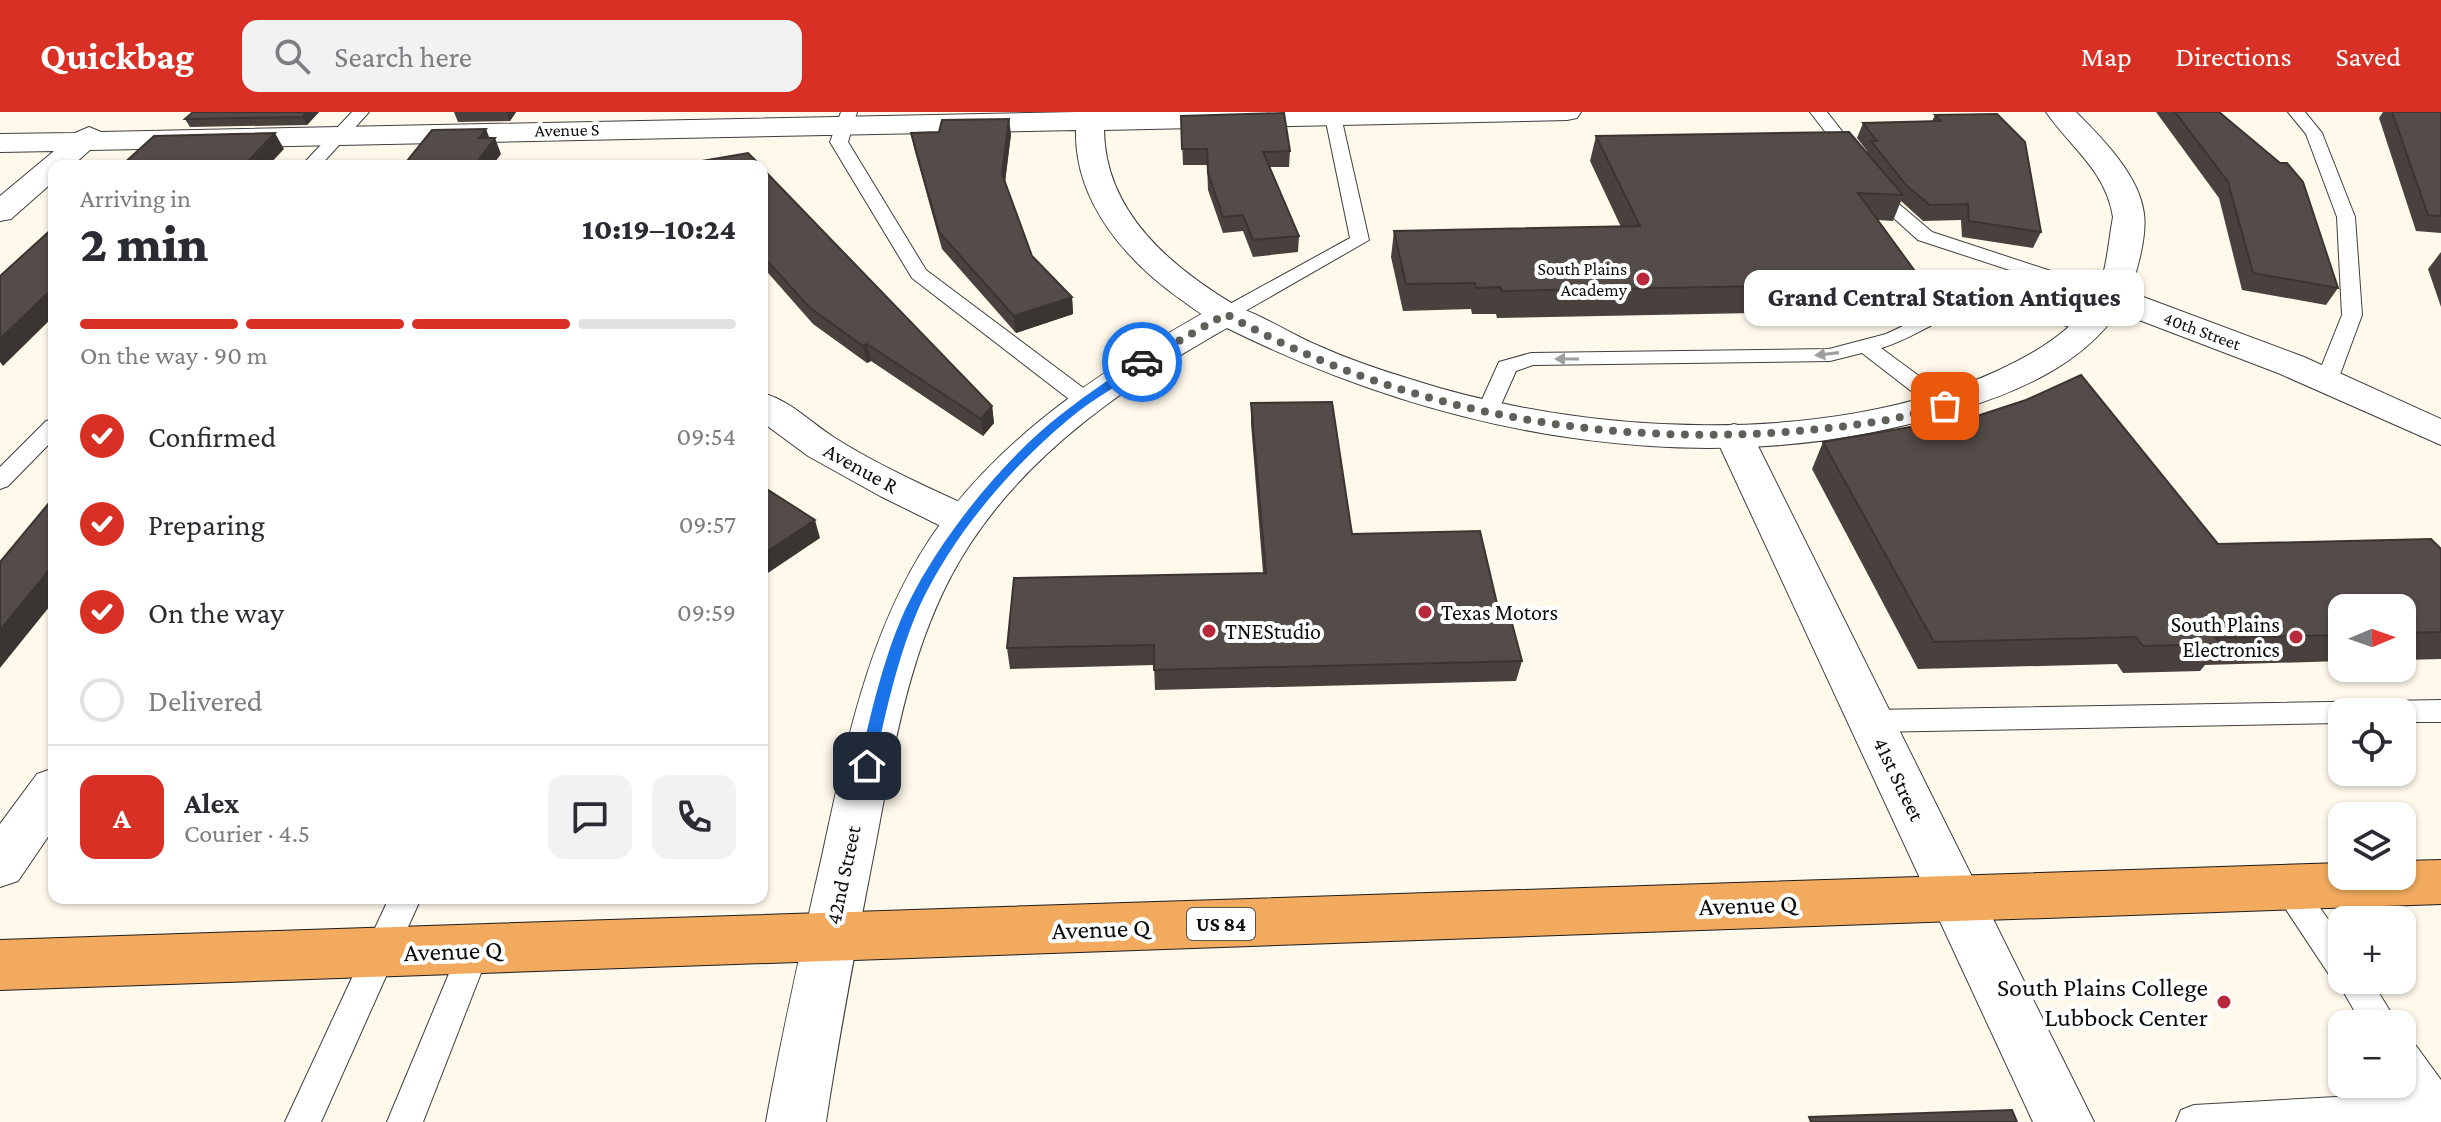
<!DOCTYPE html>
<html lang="en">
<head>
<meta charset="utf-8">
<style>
	:root { --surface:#fff; --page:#f2f2f3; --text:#2b2b33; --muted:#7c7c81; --line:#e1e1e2; --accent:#d93025 }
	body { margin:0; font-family:"Crimson Pro",serif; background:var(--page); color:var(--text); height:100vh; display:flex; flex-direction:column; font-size:30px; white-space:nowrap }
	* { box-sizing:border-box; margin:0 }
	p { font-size:26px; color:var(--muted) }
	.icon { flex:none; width:44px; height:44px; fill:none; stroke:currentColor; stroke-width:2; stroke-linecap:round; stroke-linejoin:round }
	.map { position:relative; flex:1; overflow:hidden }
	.panel { position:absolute; left:48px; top:48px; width:720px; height:744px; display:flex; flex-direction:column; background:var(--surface); border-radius:16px; box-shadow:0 2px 6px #0004 }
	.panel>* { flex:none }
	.needle { width:52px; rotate:88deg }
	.controls { position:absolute; left:2328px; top:482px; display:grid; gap:16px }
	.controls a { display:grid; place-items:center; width:88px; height:88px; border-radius:16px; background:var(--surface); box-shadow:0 2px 6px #0004; font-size:40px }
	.pin { position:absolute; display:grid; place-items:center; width:68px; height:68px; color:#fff; margin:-34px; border-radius:16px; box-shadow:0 4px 12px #0006 }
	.courier { position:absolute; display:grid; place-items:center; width:80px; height:80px; margin:-40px; border:6px solid #1a73e8; border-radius:50%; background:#fff; color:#222; box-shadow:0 2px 10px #0007 }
	.bubble { position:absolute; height:56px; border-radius:16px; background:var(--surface); box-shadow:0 2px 6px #0004; font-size:26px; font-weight:800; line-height:56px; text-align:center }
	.overview em { font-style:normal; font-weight:800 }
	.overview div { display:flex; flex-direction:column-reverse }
	.overview { display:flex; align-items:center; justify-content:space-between; height:136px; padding:0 32px }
	h1 { font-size:52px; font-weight:800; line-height:60px }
	.bar { display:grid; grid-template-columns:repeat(4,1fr); gap:12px 8px; align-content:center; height:96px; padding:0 32px }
	.bar i { height:10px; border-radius:6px; background:var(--line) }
	.bar .selected { background:var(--accent) }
	.bar p { grid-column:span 4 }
	.line { display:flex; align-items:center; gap:20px; padding:0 32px; border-top:2px solid var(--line) }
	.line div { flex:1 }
	.round { display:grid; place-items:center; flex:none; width:84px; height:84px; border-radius:16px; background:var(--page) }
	ol { padding:0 32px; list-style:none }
	li { display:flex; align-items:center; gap:24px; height:88px }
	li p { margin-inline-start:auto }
	li .icon { padding:8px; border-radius:50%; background:var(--accent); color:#fff; stroke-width:4 }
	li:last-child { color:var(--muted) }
	li i { width:44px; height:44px; border:4px solid var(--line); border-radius:50% }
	header { display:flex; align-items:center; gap:48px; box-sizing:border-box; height:112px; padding:0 40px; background:var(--accent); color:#fff }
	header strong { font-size:38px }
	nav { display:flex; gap:44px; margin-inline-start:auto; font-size:28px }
	.search { width:560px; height:72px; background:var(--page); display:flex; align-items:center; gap:20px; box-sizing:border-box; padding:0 28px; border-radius:16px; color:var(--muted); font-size:30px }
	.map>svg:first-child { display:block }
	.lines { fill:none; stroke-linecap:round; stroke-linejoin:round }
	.service-casing { stroke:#3f3f3f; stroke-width:2 }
	.minor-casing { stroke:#3f3f3f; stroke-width:2 }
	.tertiary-casing { stroke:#3f3f3f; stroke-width:2 }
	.trunk-casing { stroke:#1d1d1d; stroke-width:2 }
	.service { fill:#fff; fill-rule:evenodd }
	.minor { fill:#fff; fill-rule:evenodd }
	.tertiary { fill:#fff; fill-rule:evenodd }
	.trunk { fill:#f2aa5e; fill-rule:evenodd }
	.wall { fill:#48413e }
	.shaded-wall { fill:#3b3532 }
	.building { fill:#544c48; stroke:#3b3532; stroke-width:2 }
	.oneway { fill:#9e9e9e }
	.route { fill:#1a73e8 }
	.done { stroke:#615f5a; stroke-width:8; stroke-dasharray:0 14.4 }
	.poi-dot { fill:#b7293b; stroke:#fff; stroke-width:3 }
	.labels { text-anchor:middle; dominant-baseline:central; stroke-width:8; stroke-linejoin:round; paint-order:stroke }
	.far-street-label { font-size:18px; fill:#0c0c0c; stroke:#fff }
	.far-poi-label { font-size:18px; fill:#0c0c0c; stroke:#fff; text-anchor:end }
	.shield { fill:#fff; stroke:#555; stroke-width:2 }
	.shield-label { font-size:20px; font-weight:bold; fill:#0c0c0c }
	.street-label { font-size:22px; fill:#0c0c0c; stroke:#fff }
	.poi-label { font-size:22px; fill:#0c0c0c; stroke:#fff; text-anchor:start }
	.near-street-label { font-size:26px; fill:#0c0c0c; stroke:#fff }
	.near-poi-label { font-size:26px; fill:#0c0c0c; stroke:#fff; text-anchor:end }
</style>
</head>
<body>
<header>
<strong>Quickbag</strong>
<div class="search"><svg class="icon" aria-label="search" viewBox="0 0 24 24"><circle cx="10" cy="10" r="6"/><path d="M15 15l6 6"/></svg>Search here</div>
<nav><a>Map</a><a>Directions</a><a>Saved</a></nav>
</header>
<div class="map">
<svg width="2441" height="1010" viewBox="0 0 2441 1010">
	<rect width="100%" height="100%" fill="#fef9eb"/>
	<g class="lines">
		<defs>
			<path id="service" d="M352,0H369L320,54H301Z
				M841,0H857L848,30L926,158L1094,284L1097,289L1094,294H1078L912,166L830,30Z
				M1324,0H1340L1369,128L1233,206H1219L1216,202L1219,198L1350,126Z
				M1810,0H1827L1899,92L1932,120L2118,181L2121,185L2118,189H2104L1918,128L1887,100Z
				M2288,0H2305L2322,21L2355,105L2362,203L2338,268L2327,274L2316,268L2342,203L2337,105L2306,22Z
				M2003,183L2094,210L2097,214L2087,220C2052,212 2009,187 1972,196C1943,203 1913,227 1881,236L1953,289L1956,294L1945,301L1937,299L1862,241L1830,249L1533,253L1516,259L1495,306H1479L1476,301L1499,250L1531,241L1829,237L1886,222L1962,186Z
				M54,307V327L8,374L0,377V355L46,309Z
				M2441,588V610H2402V600H2342V611L1871,620L1861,617L1857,609L1861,601L1871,598Z
				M2288,762L2299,766L2342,827V868H2371L2398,912H2362L2336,867L2330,864L2277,784L2272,775L2277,766Z
				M389,786H421L321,1010H285Z
				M474,824L485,828L490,838L423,1010H387L463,828Z
				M2402,926L2414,931L2441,968V1010H2176L2181,998L2194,993L2409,981L2402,971Z"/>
			<path id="minor" d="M1077,0H1581L1577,6L1567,8L1104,18C1105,101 1172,156 1238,195L1243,202L1238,209C1216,215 1201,202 1183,189C1127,150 1074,90 1076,18L90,38L72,54H54V69L11,107L0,109V84L54,39L0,40V22L75,21L89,15L101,20Z
				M762,281C790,288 811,311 835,326C881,355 931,377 979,399L985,409L979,419L965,423L951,419L880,384L808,344L762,310Z
				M1734,312L1748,316L1753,324L2094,1010H2033L1715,324L1720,316Z
				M54,656V716L18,769L0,775V712L37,662Z"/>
			<path id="tertiary" d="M2046,0H2076C2102,26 2140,64 2144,102C2147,125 2137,158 2130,180L2304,245L2441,307V333L2278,261L2118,200C2080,254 2017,280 1956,299C1714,375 1450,327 1227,216C1130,271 1032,337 970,432C912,520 895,629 876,730C858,823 840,916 826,1010H766C782,921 802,832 822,744C847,629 870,508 941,411C1012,315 1112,252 1214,195L1226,192C1259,200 1288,221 1319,234C1348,247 1380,258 1410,267C1586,324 1827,336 1997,259C2032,243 2072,220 2093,187C2107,164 2108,131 2113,105C2106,59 2071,36 2046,0Z"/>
			<path id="trunk" d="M2441,748V792L0,878V828L2342,751V764H2402V749Z"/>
		</defs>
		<use href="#service" class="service-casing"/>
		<use href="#minor" class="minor-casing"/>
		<use href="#tertiary" class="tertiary-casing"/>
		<use href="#trunk" class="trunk-casing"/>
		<use href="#service" class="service"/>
		<use href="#minor" class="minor"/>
		<use href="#tertiary" class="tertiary"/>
		<use href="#trunk" class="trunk"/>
	</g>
	<path class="wall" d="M319,0L307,13L190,15L185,7Z
		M454,0H516L510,9L458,10Z
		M2156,0H2219L2338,176L2326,193L2242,178L2219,86Z
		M2383,0H2441V121L2416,119L2379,6Z
		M1935,3L2041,120L2033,136L1962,125L1961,108L1923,109L1901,89L1893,109L1878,108L1917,162L1906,189H1873L1871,194L1860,195L1858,199L1497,206L1496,202H1472L1471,197L1403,199L1391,145L1394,119L1621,115L1590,49L1596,24L1867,40V39L1857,26L1863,11L1932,9Z
		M1181,4L1290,39L1289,55H1270L1299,124L1298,140L1253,145L1243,119L1223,121L1208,78L1207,53H1183Z
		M911,21L1011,22L1005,70L1032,144L1072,185L1073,202L1016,221L942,137L914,36Z
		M762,56L992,294L994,311L983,324L871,249L867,251L813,212L762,154Z
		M2441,140V195L2428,157Z
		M1251,291L1352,422L1499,500L1522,549L1516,569L1155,578L1154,553L1010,557L1007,536L1263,461L1251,312Z
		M1980,303L2218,432L2441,437V547L2402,548V496H2342V549L2205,553L2200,559L2123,561L2117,552L1918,557L1812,357L1823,330Z"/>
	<path class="shaded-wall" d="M307,0H319L307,13L302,5Z
		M506,0H516L510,9Z
		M1009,7L1011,22L1004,78L1002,62Z
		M486,17L491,30L495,26L501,42L492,54H478L477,50L479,26Z
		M275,21L284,37L268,54H243Z
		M54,175V204L3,254L0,250V227Z
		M1072,185L1073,202L1016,221L1014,204Z
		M867,232L871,249L867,251L863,234Z
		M992,294L994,311L983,324L981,307Z
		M815,408L820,426L762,465V443Z
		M54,452V489L0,556V518Z"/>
	<path class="building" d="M193,0H307L302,5L185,7Z
		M2175,0H2219L2280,51H2287L2303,70L2338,176L2253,161L2228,70Z
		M2392,0H2441V104L2428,103Z
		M1284,1L1290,39L1263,40L1299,124L1253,128L1243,103L1223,105L1208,61L1207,37H1182L1181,4Z
		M1997,2L2025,30L2041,120L1969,109L1968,92L1930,93L1907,74L1871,29H1877L1863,11L1941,9L1935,3Z
		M1009,7L1002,62L1032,144L1072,185L1014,204L939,120L911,21L939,20L942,8Z
		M486,17L479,26H495L477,50H487L485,54H403L432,18Z
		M1849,20L1903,83L1858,81L1917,162L1878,163L1881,168H1866L1869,172L1502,179L1500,175L1476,176L1475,171L1406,172L1394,119L1640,114L1596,24Z
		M275,21L243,54H121L154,24Z
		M748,41L761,54H691L690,51Z
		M762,56L992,294L981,307L867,232L863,234L809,195L762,143Z
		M54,115V175L0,227V164Z
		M2081,263L2218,432L2431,427L2441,437V520L2402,521V496H2342V523L2216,526L2221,532L2143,534L2136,525L1934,530L1823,330L1980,303L2026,288Z
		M1332,290L1352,422L1480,419L1499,500H1509L1522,549L1154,558V533L1007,536L1014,466L1266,461L1251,291Z
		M762,374L815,408L762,443Z
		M54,385V452L0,518V450Z
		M2012,998L2017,1010H1811L1809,1005Z"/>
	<defs><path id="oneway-solid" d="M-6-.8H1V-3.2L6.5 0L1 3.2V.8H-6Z" transform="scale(2)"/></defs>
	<g class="oneway">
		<use href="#oneway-solid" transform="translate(1827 242) rotate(173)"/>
		<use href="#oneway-solid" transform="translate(1567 247) rotate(180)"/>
	</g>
	<path class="route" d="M1138,247L1147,250C1124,272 1093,286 1069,307C1010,356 954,422 921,491C899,539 885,603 874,654L872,658H862L859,654C870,604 886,535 909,490C941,425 1005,345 1063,301C1087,282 1113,265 1138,247Z"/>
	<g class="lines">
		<path class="done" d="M1142,250L1226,202C1419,311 1650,343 1868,311C1893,308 1919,300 1945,294"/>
	</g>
	<g class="poi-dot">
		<circle cx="1643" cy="167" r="8"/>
		<circle cx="1425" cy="500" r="8"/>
		<circle cx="1209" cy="519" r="8"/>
		<circle cx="2296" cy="525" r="8"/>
		<circle cx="2224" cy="890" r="8"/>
	</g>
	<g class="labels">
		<g class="far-street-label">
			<text transform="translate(567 18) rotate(-1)">Avenue S</text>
			<text transform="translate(2202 219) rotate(20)">40th Street</text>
		</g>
		<g class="far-poi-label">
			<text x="1627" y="157">South Plains<tspan x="1627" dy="21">Academy</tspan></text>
		</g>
		<rect class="shield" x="1187" y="796" width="68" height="32" rx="6"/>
		<g class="shield-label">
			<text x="1221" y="812">US 84</text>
		</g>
		<g class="street-label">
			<text transform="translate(861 356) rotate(29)">Avenue R</text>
			<text transform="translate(1899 667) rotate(64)">41st Street</text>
			<text transform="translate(843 763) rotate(-78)">42nd Street</text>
		</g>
		<g class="poi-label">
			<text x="1441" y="500">Texas Motors</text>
			<text x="2280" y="512" text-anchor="end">South Plains<tspan x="2280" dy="25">Electronics</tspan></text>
			<text x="1225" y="519">TNEStudio</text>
		</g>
		<g class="near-street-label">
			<text transform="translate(1748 793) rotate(-2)">Avenue Q</text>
			<text transform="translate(1101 817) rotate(-2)">Avenue Q</text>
			<text transform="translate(453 839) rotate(-2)">Avenue Q</text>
		</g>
		<g class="near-poi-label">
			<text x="2208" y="875">South Plains College<tspan x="2208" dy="30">Lubbock Center</tspan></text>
		</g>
	</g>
</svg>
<div class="controls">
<a><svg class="needle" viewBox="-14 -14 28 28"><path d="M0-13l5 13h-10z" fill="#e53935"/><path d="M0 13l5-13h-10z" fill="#7c7c81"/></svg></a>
<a><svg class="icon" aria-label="locate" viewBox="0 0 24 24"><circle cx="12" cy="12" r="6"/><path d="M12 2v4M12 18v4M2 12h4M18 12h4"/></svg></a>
<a><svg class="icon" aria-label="layers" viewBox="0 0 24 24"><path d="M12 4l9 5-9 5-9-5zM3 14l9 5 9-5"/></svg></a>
<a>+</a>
<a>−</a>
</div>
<div class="pin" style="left:1945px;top:294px;background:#ea580c"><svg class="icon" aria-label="bag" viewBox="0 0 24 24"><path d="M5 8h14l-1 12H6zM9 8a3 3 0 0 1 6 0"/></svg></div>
<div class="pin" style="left:867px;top:654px;background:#1f2937"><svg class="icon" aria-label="home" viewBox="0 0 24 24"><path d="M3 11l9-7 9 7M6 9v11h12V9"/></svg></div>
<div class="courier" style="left:1142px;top:250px"><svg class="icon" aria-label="car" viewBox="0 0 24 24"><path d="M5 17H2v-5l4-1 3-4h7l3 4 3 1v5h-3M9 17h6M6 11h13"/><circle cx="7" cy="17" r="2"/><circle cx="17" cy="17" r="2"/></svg></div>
<div class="bubble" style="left:1744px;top:158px;width:400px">Grand Central Station Antiques</div>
<section class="panel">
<div class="overview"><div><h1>2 min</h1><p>Arriving in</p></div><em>10:19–10:24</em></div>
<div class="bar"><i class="selected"></i><i class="selected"></i><i class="selected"></i><i></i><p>On the way · 90 m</p></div>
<ol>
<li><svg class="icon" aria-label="check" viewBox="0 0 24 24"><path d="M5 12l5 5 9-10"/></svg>Confirmed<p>09:54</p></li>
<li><svg class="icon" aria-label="check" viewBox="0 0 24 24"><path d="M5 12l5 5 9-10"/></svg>Preparing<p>09:57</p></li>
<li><svg class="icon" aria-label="check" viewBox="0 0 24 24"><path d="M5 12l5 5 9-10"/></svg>On the way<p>09:59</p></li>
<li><i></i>Delivered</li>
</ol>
<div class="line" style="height:144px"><b class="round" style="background:var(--accent);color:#fff">A</b><div><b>Alex</b><p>Courier · 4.5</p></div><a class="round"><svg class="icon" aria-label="chat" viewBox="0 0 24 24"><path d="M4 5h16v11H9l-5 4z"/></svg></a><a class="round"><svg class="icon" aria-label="phone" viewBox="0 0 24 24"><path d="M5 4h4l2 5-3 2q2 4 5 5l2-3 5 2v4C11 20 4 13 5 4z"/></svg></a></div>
</section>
</div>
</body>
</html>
